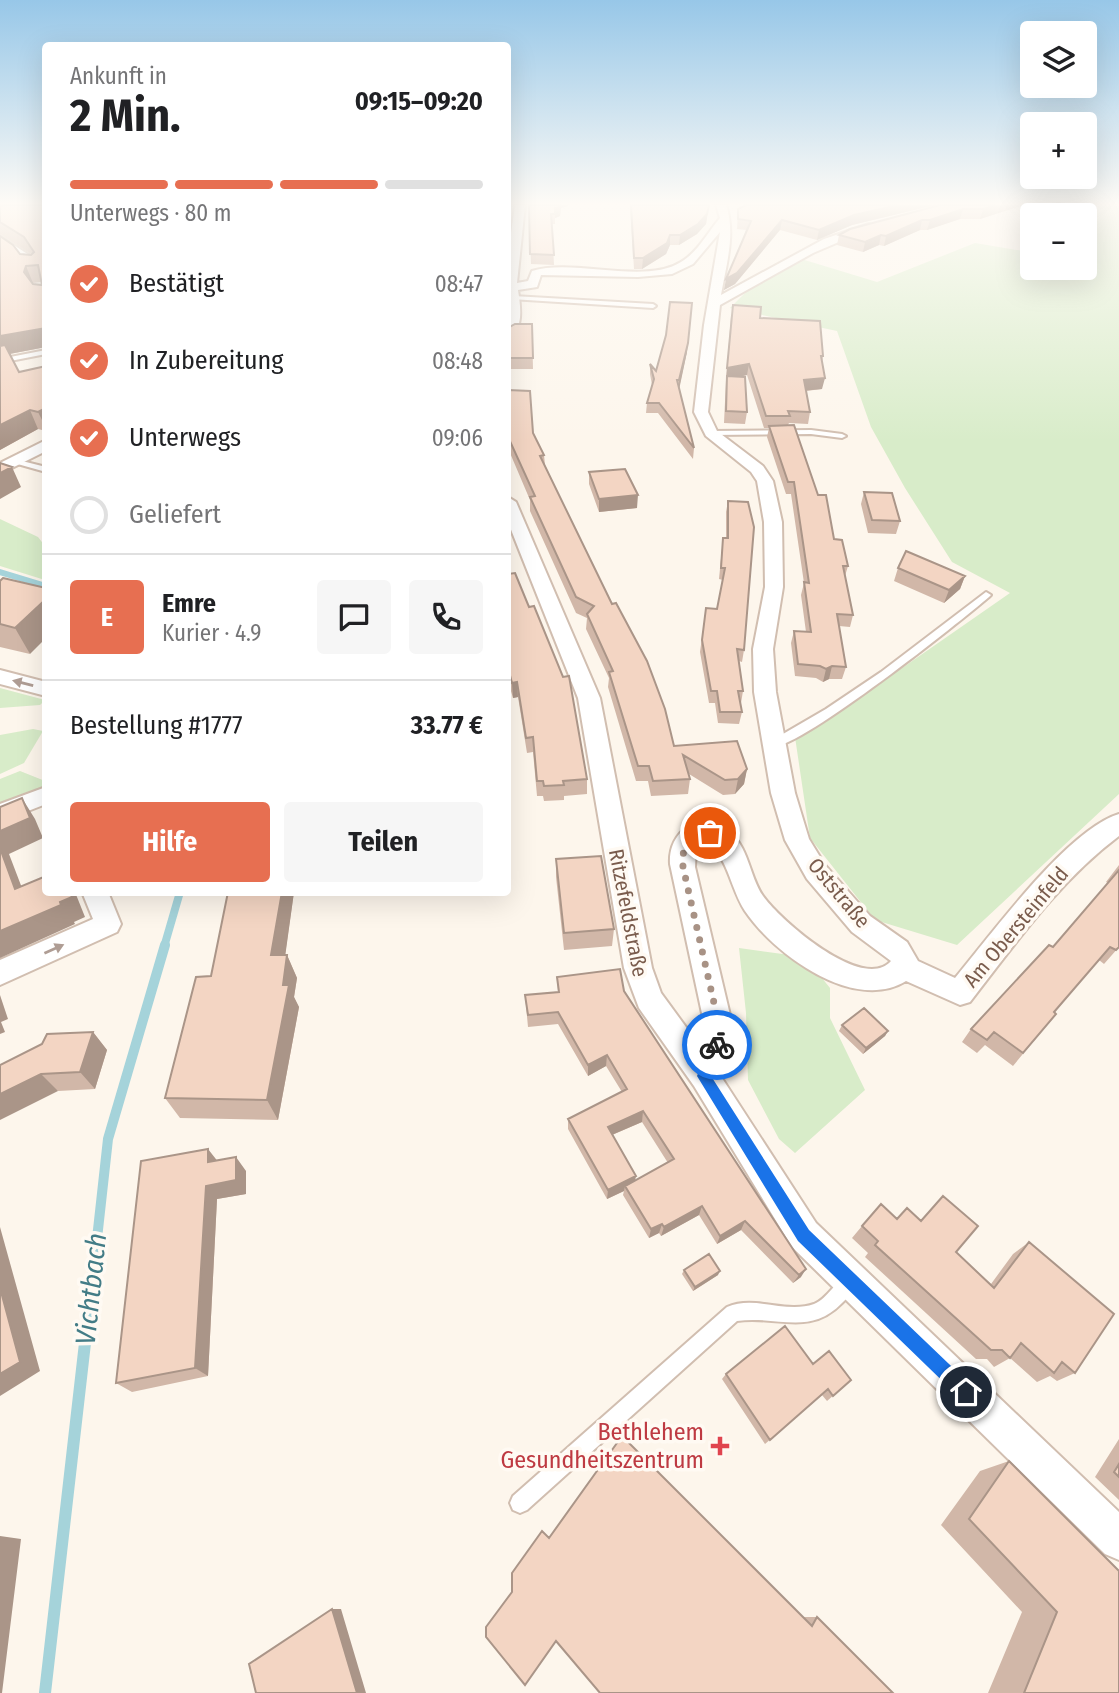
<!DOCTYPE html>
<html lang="de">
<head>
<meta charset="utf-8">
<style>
	:root { --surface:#fff; --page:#f6f6f6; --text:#202124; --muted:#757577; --line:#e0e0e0; --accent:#e76f51 }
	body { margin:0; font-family:"Fira Sans Condensed",sans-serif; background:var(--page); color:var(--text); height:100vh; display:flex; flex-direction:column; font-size:26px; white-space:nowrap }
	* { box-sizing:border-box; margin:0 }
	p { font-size:23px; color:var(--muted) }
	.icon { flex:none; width:38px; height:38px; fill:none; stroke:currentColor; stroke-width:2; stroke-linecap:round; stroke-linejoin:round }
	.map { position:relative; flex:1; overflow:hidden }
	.side { position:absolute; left:42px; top:42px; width:469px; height:854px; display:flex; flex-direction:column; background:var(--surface); border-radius:7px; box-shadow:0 7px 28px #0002 }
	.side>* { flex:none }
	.fabs { position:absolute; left:1020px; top:21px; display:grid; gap:14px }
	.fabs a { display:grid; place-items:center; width:77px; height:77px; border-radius:7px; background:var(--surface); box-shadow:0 7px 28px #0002; font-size:35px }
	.pin { position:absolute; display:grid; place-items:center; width:60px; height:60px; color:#fff; margin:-30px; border:4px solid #fff; border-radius:50%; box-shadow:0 2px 7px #0007 }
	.courier { position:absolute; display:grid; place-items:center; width:70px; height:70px; margin:-35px; border:5px solid #1a73e8; border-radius:50%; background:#fff; color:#222; box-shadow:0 2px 9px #0007 }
	.head em { font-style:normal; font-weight:700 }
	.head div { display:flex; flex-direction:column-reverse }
	.head { display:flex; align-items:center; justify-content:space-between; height:119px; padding:0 28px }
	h1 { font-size:46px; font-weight:700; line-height:52px }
	.bar { display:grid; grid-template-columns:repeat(4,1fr); gap:10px 7px; align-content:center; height:84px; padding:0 28px }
	.bar i { height:9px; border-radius:5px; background:var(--line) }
	.bar .active { background:var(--accent) }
	.bar p { grid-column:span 4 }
	.line { display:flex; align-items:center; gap:18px; padding:0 28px; border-top:2px solid var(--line) }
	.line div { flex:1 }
	.round { display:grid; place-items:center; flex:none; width:74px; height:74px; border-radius:7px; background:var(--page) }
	ol { padding:0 28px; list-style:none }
	li { display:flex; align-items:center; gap:21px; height:77px }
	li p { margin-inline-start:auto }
	li .icon { padding:7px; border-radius:50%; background:var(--accent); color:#fff; stroke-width:4 }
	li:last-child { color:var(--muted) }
	li i { width:38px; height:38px; border:4px solid var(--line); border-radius:50% }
	.button { display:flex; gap:14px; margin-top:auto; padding:14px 28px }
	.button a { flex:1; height:80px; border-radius:7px; background:var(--accent); color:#fff; font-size:28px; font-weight:700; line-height:80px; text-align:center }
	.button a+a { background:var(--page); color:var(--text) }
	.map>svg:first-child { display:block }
	.green { fill:#d8ecc9 }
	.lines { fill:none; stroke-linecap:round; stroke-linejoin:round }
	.stream-far3 { stroke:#a5d3da; stroke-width:6 }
	.stream-far2 { stroke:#a5d3da; stroke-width:8 }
	.stream-far1 { stroke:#a5d3da; stroke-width:10 }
	.stream { stroke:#a5d3da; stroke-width:12 }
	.lane-casing { stroke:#d1beb0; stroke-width:4 }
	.street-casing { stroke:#d1beb0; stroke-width:4 }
	.lane { fill:#fff; fill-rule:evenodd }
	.street { fill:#fff; fill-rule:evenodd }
	.wall { fill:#d1b7a8; fill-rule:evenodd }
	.shaded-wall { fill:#aa9588 }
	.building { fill:#f3d5c3; stroke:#aa9588; stroke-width:2; fill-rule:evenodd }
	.oneway { fill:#af9d94 }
	.route { fill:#1a73e8 }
	.done { stroke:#a89285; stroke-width:7; stroke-dasharray:0 12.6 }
	.health-dot { fill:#e0444e; stroke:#fffaf3; stroke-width:2.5 }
	.labels { text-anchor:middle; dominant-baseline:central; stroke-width:7; stroke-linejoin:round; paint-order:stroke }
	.street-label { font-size:21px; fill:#7a5c4d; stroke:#fffaf3 }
	.near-health-label { font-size:24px; fill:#be3a42; stroke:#fffaf3; text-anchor:end }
	.near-water-label { font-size:28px; font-style:italic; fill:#437c86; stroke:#fffaf3 }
</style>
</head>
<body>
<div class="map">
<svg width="1119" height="1693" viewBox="0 0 1119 1693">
	<rect width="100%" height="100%" fill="#fdf6ec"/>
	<path class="green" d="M1102,205H1119V794L957,945L875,920L810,838L795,737L905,666L1010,593L952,562L905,488L871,427L837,331L730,308L757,281L798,258L877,282L975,243L1029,252L1032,250V268H1085V216Z
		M0,519L38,537L45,546V580L0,566Z
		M0,688L45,700L40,705L0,708Z
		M33,729L43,731L24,763L0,774V735Z
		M20,771L45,781V788L0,805V779Z
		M739,948L805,957L830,988V1018L865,1090L795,1153L779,1139L748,1080L746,1013Z"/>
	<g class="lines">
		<path class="stream-far3" d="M0,572L46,586"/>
		<path class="stream-far2" d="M164,947L180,892"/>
		<path class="stream-far1" d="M93,1275L108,1139L165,945"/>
		<path class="stream" d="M45,1693L93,1273"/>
		<defs>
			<path id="lane" d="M513,296L653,304L656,306L653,308L511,299Z
				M46,350V354L0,363V359Z
				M811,430L842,434L846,436L842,438L811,434L711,435L707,433L711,431Z
				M14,459L46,467V472L14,463Z
				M986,592L991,595L989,597C961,621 798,751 771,747L769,744L771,741L826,709L881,672Z
				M851,1272L857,1275L860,1281C856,1290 849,1296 842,1303C809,1337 777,1315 737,1321L527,1510L520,1513L513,1510L510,1503L513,1496L727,1307C755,1295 786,1314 814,1304C829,1298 836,1279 851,1272Z"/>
			<path id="street" d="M515,205H525L517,283L528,281L532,271C573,258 645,285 681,262C698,252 708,232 720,218L716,205H726C736,233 726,266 721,295L824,239L869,224L874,227L813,253L720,305L708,412L717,431L763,466L773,481L782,522L783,587L773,649L776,692L795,793L809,839L825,865L870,916L907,942L918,961L955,978C991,935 1067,830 1119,814V836C1059,881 1016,943 970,1002L960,1005L906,981C854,1013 774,954 745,911C731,889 729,862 710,844L701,842L696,847L695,867L734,1032L730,1055L720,1075L816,1223L1119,1512V1560L1105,1554L792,1247L694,1086L639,1008L624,968L578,698L508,522V497L516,502L600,698L652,968L661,993L702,1049L706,1032L670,864C668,831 699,810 728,831C749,846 749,876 763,896C780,920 863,993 891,961L852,932L807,879L785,840L771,793L754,692L753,649L765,587L764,522L757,481L751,472L706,436L694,412L704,325L720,232L693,264L672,274L638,277L541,275L537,287L518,290C520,304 525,330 508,337V254Z
				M0,236L29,255L39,267L37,269H29L21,259L0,244Z
				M46,440V451L0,474V463Z
				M0,670L46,682V696L0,684Z
				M46,787V804L0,822V804Z
				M82,892H108L121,924L117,932L0,985V960L93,919Z"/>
		</defs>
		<use href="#lane" class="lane-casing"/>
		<use href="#street" class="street-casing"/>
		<use href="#lane" class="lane"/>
		<use href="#street" class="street"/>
	</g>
	<path class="wall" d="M0,205H46V347L10,354L19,372L46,366V431L38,429L0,450V236L13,245L20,254H31L0,234ZM41,282L42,285L32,284L33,283Z
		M529,205L568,206L561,208L560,216L555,218V224H552L554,265L531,264Z
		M630,205H709L706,224L697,234L679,245H670L666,254L642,269H634Z
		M746,205H935L852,225L817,240L780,230L735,284L724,290L746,230L737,229L738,209Z
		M940,205H1023L980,219H960L927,230H920L884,246L879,245L863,252L837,245L839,235Z
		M731,316L760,318L823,356L822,362V389L806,391L810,412L808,424L789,423L788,425L818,495L834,539L848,566L845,576L853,615L850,627L839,626L846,667L842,679H829L823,682L816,678L795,676L791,643L794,631L806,632L801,595L804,583L791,494H786L767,437L769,428H764L747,375L739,377L747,412L745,424L724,423L726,380Z
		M532,324L533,369H508V328Z
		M687,352L679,388L694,448L693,459L658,413H646L647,403L652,385L650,374V364L656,371Z
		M508,390L533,433L544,455L545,465L674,746L747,769L744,784L735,794L723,795L689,774L690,779L688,794L651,796L648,781H636L608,687L609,678L586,629L587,618L576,613L530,511V500L510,453L508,454Z
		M589,472L637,508L599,512L589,484Z
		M864,492L900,521L896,534L868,533L861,504Z
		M728,501L744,650L742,662L739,661L743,691L741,703H740L742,712L739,724L718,723L715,703H709L700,652L706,608L717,609L723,580L719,579L723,538H726V512Z
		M898,568L965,576L960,589L944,603L894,581Z
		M508,574L587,779V794L564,796V800L544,801L543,796H537L533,752L527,753L518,697L513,698L508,681Z
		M0,581L30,654L0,647Z
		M556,859L614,929L612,946L564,950L556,877Z
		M1119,865V947L1104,964L1099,960L1054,1013L1056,1014L1013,1066L985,1045L977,1053L962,1042L971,1029L1053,947L1108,883L1106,882Z
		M228,892H294L285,955H287L297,978L294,997L299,1007L278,1120L180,1118L165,1098L211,976Z
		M557,977L624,991L801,1277L793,1283L741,1230L717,1244L699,1215L661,1236L659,1233L649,1238L623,1195L624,1191L607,1199L568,1129V1119L622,1092L606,1066L588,1076L558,1024L528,1027L525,995L558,992ZM642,1122L668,1163L635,1181L612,1135Z
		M842,1025L888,1031L885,1036L863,1054L839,1031Z
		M93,1032L107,1050L95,1089L58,1091L0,1065Z
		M217,1161L246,1171V1194L217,1199L208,1376L132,1392L116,1383Z
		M943,1196L956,1252L991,1284L1013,1254L1029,1242L1075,1373L1057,1381L1050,1376L1037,1382L1010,1358L994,1367L987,1359H976L865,1257L868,1253L852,1238L862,1226L897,1219L921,1221Z
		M684,1270L718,1275L693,1291L682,1274Z
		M813,1364L851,1380L827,1401L822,1395L765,1444L722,1379L726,1374Z
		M1119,1439V1500L1095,1477Z
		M1009,1461L1119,1693H988L1022,1612L941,1525L980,1471Z
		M549,1538L803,1617H817L893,1693L556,1641L512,1592Z"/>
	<path class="shaded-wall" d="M560,205H568V206L561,208L560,216L555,218V208Z
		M709,205L706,224L697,234L679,245L680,235Z
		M898,205H935L852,225L817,240L819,230L854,215Z
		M996,205H1023L980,219L983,209Z
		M963,209L960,219L927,230L930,220Z
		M782,220L780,230L735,284L724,290L726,279Z
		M922,220L920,230L884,246L886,236Z
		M670,235V245L666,254L642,269L643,258Z
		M881,235L879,245L863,252L865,242Z
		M26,266L33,283L31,288L24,272Z
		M692,303L687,352L679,390V380Z
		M46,328V347L9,354L0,358V336Z
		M749,364L747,375L726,380L727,368Z
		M825,378L822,389L802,391L804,380Z
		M46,408V428L38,412Z
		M30,410L38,429L0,450V425Z
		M508,439H509L510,453L508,454Z
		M12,467L21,487L0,499V473Z
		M638,495L637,508L599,512V499Z
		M965,576L960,589L944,603L949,590Z
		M46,599V638L30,654L15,628Z
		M832,666L829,679L823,682L826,669Z
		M517,682L518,697L513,698L512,683Z
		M747,769L744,784L735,794L738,779Z
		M22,798L35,819L43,838L9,854L30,909L15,889L0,848V831Z
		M70,892H75L85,917L74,922L75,924L0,958V931L60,902Z
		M282,892H294L282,979L271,955Z
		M287,955L297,978L294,997L299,1007L278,1120L267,1100Z
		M0,995L8,1019L1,1022L5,1032L0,1034Z
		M888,1031L885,1036L863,1054L866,1048Z
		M93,1032L107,1050L95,1089L80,1072Z
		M607,1055L606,1066L588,1076V1065Z
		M41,1074L58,1091L0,1120V1094Z
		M643,1111L642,1122L607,1137L608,1127Z
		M208,1149L219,1163L208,1162Z
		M236,1157L246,1171V1194L217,1199L208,1376L195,1368L206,1186Z
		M636,1176L634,1186H625L624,1191L607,1199L608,1190Z
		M702,1206L699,1215L661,1236L664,1227Z
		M745,1221L741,1230L717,1244L720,1236Z
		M662,1224L659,1233L649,1238L651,1229Z
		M0,1227L40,1371L0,1396Z
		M806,1269L801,1277L793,1283L799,1275Z
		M720,1271L718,1275L693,1291L695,1287Z
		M0,1536L21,1539L2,1693H0Z
		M332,1609H341L366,1693H357Z"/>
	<path class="building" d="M5,205H46V328L0,336V236L13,245L20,254L31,255L34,252L24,237L0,222V206ZM38,265L42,285L33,284L24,272L26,266Z
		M529,205H560V207L555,208V214H551L554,255L530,254Z
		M631,205H709L707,214L698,224L680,235H670L667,243L643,258H634Z
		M746,205H898L854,215L819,230L782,220L737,273L726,279L751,221L738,219V209Z
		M940,205H996L983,209H963L930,220H922L886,236L881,235L865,242L839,235L850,229Z
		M670,302L692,303L688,343L679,380H677L694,448L659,403H647L654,379L650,364L656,371L666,335Z
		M733,305L761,307L760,318L820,321L823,356H821L825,378L804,380L810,412L788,411L790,416H766L749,364L727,368Z
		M515,324H532L533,358H508V328Z
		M5,345L19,372L46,366V408L38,412L30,410L0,425V346Z
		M727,376L745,377L747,412L726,411Z
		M508,390L530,391L533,433L544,455L540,456L612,604L616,603L647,661L665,709L674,746L737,741L747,769L738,779L725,780L683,755L690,779L653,781L649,766H638L609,672L613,671L587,614L594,606L576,597L530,497L535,496L509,439H508Z
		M794,425L818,495H826L834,539L842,540L848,566H843L853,615L837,614L846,667L832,666L826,669L820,666L798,664L794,631L811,632L804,582L809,583L794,482H788L769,426Z
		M0,463L12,467L0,473Z
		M625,469L638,495L599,499L589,472Z
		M864,492L892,493L900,521L872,520Z
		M728,501L748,502L754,527L744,650L737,649L743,691H738L742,712H720L717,691H711L702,640L706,608L717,609L725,568H721L723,538H728Z
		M906,551L965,576L949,590L898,568Z
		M515,573L529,607L534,606L563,677L569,676L587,779L563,781L564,785L544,786L543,781H537L533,737L526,738L517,682L512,683L508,668V574Z
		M3,578L46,588V599L15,628L0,624V581Z
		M22,798L30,818L0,831V807Z
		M0,848L15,889L46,876V892H70L72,897L60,902L61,905L0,931Z
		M601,856L614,929L564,933L556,859Z
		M1119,870V947L1116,950L1110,947L1054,1012L1056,1014L1023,1053L994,1032L987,1040L971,1029L1049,945L1053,947Z
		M228,892H282L271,955H287L283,985H289L267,1100L165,1098L196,977L211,976Z
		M620,969L624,991L806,1269L799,1275L745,1221L720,1236L702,1206L664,1227L662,1224L651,1229L625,1186L674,1159L643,1111L608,1127L636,1176L608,1190L568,1119L627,1089L607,1055L588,1065L558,1012L528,1015L525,995L559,992L557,977Z
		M864,1008L888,1031L866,1048L842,1025Z
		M93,1032L80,1072L41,1074L0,1094V1065L42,1044L47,1034Z
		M208,1149V1162L236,1157V1180L206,1186L195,1368L116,1383L141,1161Z
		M943,1196L978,1226L956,1252L994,1288L1029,1242L1114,1314L1075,1373L1062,1362L1054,1373L1021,1343L1010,1358L1002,1350H991L875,1245L878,1241L862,1226L881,1204L897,1219L907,1208L921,1221Z
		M709,1254L720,1271L695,1287L684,1270Z
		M0,1288L20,1362L0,1374Z
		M785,1326L813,1364L829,1351L851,1380L833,1396L828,1389L770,1440L726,1374Z
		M622,1436L812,1626L817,1617L893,1693H600L556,1641L525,1685L486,1637V1627L512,1592V1573L542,1531L549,1538Z
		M1009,1461L1119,1571V1693H1024L1057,1612L969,1519Z
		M1119,1464V1477L1114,1472Z
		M332,1609L357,1693H256L249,1664Z"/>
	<defs><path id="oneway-solid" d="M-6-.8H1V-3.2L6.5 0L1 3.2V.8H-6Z" transform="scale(1.75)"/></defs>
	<g class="oneway">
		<use href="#oneway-solid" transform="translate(23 683) rotate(-166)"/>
		<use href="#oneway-solid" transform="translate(54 949) rotate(-24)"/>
	</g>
	<linearGradient id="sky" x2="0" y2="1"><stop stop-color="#97c7e8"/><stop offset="0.46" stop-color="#fefbf6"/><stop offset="1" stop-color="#fefbf6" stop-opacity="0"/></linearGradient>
	<rect width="1119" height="442" fill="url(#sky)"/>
	<path class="route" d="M717,1039L724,1045L722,1055L711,1076L809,1230L972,1386L974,1392L972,1398L966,1400L960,1398L798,1241L697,1076L712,1040Z"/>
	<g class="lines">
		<path class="done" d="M710,833C687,833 682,844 683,867L717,1016L720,1032L717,1045"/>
	</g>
	<path class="health-dot" d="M716.5 1435.5h7v7h7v7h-7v7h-7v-7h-7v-7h7z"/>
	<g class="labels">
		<g class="street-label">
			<text transform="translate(839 893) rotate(50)">Oststraße</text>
			<text transform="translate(628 913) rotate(79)">Ritzefeldstraße</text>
			<text transform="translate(1016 927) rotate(-50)">Am Obersteinfeld</text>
		</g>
		<g class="near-health-label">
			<text x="704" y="1432">Bethlehem<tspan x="704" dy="28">Gesundheitszentrum</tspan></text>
		</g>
		<g class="near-water-label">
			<text transform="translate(91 1289) rotate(-84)">Vichtbach</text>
		</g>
	</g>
</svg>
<div class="fabs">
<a><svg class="icon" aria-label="layers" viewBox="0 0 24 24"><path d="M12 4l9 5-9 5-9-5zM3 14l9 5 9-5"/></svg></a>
<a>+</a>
<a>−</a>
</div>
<div class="pin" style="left:710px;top:833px;background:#ea580c"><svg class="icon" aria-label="bag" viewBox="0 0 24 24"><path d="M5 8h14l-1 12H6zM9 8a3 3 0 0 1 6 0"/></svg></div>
<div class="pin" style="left:966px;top:1392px;background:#1f2937"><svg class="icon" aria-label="home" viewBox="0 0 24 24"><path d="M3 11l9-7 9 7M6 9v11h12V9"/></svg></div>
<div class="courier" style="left:717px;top:1045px"><svg class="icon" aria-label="bike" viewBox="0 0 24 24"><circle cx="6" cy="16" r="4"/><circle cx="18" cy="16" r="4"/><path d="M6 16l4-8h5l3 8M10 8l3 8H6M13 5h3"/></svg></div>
<section class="side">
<div class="head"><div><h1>2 Min.</h1><p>Ankunft in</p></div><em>09:15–09:20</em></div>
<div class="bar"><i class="active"></i><i class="active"></i><i class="active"></i><i></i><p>Unterwegs · 80 m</p></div>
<ol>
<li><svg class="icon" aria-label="check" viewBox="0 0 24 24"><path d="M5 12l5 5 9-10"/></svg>Bestätigt<p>08:47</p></li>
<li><svg class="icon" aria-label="check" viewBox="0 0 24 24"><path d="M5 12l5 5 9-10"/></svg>In Zubereitung<p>08:48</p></li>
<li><svg class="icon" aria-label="check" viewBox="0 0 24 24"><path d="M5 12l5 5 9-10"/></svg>Unterwegs<p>09:06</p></li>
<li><i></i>Geliefert</li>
</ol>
<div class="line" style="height:126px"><b class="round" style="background:var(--accent);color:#fff">E</b><div><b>Emre</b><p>Kurier · 4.9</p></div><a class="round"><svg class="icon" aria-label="chat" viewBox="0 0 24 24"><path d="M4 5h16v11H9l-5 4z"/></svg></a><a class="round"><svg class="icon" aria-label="phone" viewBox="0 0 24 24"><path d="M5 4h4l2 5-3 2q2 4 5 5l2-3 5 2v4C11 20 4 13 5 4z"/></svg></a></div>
<div class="line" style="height:91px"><div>Bestellung #1777</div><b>33.77 €</b></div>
<div class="button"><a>Hilfe</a><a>Teilen</a></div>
</section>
</div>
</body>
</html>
